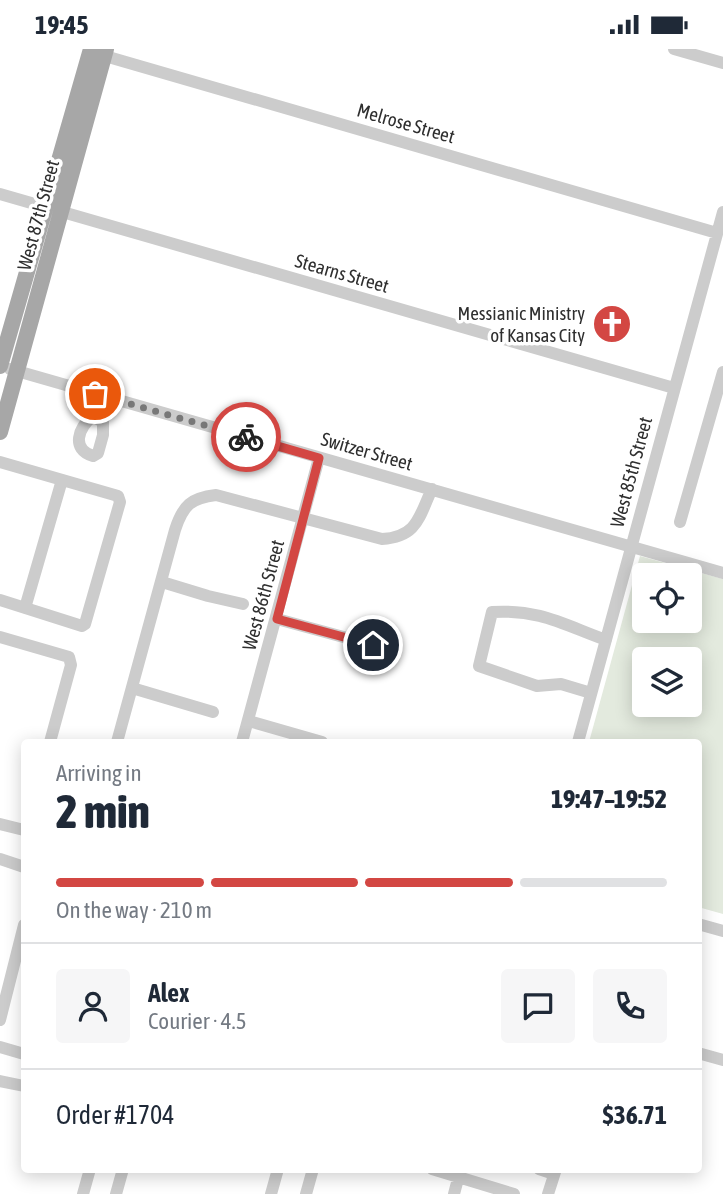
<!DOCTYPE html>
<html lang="en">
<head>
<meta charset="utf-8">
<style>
	:root { --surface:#fff; --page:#f6f6f7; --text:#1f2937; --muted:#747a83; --line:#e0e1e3; --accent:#d34743 }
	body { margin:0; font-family:"Asap Condensed",sans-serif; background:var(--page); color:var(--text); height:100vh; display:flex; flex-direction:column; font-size:26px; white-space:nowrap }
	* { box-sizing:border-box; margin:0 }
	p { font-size:23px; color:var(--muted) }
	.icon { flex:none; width:38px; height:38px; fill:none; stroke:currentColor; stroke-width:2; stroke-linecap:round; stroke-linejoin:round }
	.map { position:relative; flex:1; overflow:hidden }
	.details { position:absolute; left:21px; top:690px; width:681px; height:434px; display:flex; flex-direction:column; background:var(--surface); border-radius:7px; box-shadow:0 4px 18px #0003 }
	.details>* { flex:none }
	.controls { position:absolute; left:632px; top:514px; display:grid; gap:14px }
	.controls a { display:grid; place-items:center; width:70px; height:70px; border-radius:7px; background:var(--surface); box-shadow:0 4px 18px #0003; font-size:35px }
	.pin { position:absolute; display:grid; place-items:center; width:60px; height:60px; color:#fff; margin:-30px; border:4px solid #fff; border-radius:50%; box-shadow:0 2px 7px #0007 }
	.courier { position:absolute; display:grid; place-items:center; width:70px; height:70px; margin:-35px; border:5px solid #d34743; border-radius:50%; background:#fff; color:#222; box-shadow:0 2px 9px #0007 }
	.head em { font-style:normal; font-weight:800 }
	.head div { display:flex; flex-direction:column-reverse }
	.head { display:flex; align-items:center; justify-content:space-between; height:119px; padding:0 35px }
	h1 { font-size:46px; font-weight:800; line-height:52px }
	.bar { display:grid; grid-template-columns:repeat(4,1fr); gap:10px 7px; align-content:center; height:84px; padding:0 35px }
	.bar i { height:9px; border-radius:5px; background:var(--line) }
	.bar .active { background:var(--accent) }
	.bar p { grid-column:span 4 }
	.line { display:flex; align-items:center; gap:18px; padding:0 35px; border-top:2px solid var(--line) }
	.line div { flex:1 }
	.round { display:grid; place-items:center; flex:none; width:74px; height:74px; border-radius:7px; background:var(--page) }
	.status { display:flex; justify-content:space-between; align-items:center; height:49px; padding:0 35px; background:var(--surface); direction:ltr }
	.status svg { height:19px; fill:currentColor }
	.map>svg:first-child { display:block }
	.green { fill:#e3eade; fill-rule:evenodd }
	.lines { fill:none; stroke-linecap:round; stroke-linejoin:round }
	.minor { stroke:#ccc; stroke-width:12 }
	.major { stroke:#a7a7a7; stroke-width:16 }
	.done { stroke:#787878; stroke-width:7; stroke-dasharray:0 12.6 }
	.route { stroke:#d34743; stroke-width:9 }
	.labels { text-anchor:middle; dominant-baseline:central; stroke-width:7; stroke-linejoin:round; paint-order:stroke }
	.street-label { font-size:19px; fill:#2f2f2f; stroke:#fff }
	.poi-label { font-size:19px; fill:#2f2f2f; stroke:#fff; text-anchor:end }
</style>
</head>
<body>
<div class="status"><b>19:45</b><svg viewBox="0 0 49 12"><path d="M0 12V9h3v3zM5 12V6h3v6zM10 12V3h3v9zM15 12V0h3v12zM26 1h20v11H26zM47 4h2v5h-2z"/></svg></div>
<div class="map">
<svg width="723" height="1145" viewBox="0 0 723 1145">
	<rect width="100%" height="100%" fill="#fff"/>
	<path class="green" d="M640,507L723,530V865L698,858V693H589ZM644,527H690V572H644ZM644,611H690V656H644Z"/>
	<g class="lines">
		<path class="minor" d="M674,0L723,14
			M98,5L717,184
			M0,145L674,339
			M10,320L723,524
			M93,367L103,373V386L98,404L93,407C70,400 79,378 93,367L95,345
			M0,413L118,447L120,453L85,575L82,577L0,551
			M680,473L723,323
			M162,533L208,547L243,555
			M25,559L62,431
			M277,570L373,596
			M0,588L69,608L71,616L50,693
			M132,639L213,663
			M591,644L561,635L537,637L479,617L492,563C540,560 564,576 606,591
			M249,672L322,693
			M117,693L175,481C183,456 191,449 216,446L382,490C418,488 419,467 432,440
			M242,693L319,409
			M578,693L723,163
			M0,775L24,781
			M0,810L24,818
			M698,875L723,882
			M0,971L24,876
			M0,998L24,1005
			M698,1004L723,1011
			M0,1032L24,1037
			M432,1120L514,1145
			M539,1120L554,1125
			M83,1145L90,1120
			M116,1145L123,1120
			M271,1145L278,1120
			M306,1145L313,1120
			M454,1145L460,1122
			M548,1145L556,1120"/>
		<path class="major" d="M0,317L91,0
			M0,383L106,0"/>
	</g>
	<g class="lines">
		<path class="done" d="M95,345L246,388"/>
		<path class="route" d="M246,388L319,409L277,570L373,596"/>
	</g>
	<defs>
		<symbol id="church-disc" viewBox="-11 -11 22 22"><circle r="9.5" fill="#d34743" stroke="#fff"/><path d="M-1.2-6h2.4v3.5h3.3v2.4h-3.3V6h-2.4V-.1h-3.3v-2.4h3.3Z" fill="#fff"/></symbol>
	</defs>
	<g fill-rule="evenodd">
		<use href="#church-disc" x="590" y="253" width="44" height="44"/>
	</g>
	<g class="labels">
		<g class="street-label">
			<text transform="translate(406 74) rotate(16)">Melrose Street</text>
			<text transform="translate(38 166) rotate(-75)">West 87th Street</text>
			<text transform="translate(342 224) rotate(16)">Stearns Street</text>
			<text transform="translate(367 402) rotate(16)">Switzer Street</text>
			<text transform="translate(631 423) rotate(-75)">West 85th Street</text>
			<text transform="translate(263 546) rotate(-75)">West 86th Street</text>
		</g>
		<g class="poi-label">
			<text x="585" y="264">Messianic Ministry<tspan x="585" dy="22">of Kansas City</tspan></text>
		</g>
	</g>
</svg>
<div class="controls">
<a><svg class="icon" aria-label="locate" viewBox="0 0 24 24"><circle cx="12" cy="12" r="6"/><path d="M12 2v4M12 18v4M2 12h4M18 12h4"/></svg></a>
<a><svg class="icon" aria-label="layers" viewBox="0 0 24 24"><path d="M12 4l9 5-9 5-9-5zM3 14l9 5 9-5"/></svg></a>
</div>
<div class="pin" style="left:95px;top:345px;background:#ea580c"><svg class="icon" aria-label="bag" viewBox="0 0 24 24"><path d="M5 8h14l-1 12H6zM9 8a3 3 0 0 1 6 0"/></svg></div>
<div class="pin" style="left:373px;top:596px;background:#1f2937"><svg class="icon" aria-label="home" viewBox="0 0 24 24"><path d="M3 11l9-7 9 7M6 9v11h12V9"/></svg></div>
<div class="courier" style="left:246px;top:388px"><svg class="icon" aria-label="bike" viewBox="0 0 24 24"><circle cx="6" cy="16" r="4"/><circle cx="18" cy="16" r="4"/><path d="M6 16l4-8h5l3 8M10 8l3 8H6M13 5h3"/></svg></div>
<section class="details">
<div class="head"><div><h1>2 min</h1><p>Arriving in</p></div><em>19:47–19:52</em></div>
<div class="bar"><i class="active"></i><i class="active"></i><i class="active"></i><i></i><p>On the way · 210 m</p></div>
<div class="line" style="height:126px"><a class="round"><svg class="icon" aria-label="person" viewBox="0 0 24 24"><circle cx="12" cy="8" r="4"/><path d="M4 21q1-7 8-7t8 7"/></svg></a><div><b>Alex</b><p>Courier · 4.5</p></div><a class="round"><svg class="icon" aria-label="chat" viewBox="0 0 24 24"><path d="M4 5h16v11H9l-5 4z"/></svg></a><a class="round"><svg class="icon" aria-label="phone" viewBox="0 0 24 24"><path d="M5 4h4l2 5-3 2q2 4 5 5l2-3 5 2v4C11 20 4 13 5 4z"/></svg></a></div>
<div class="line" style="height:91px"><div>Order #1704</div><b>$36.71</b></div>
</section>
</div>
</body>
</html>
